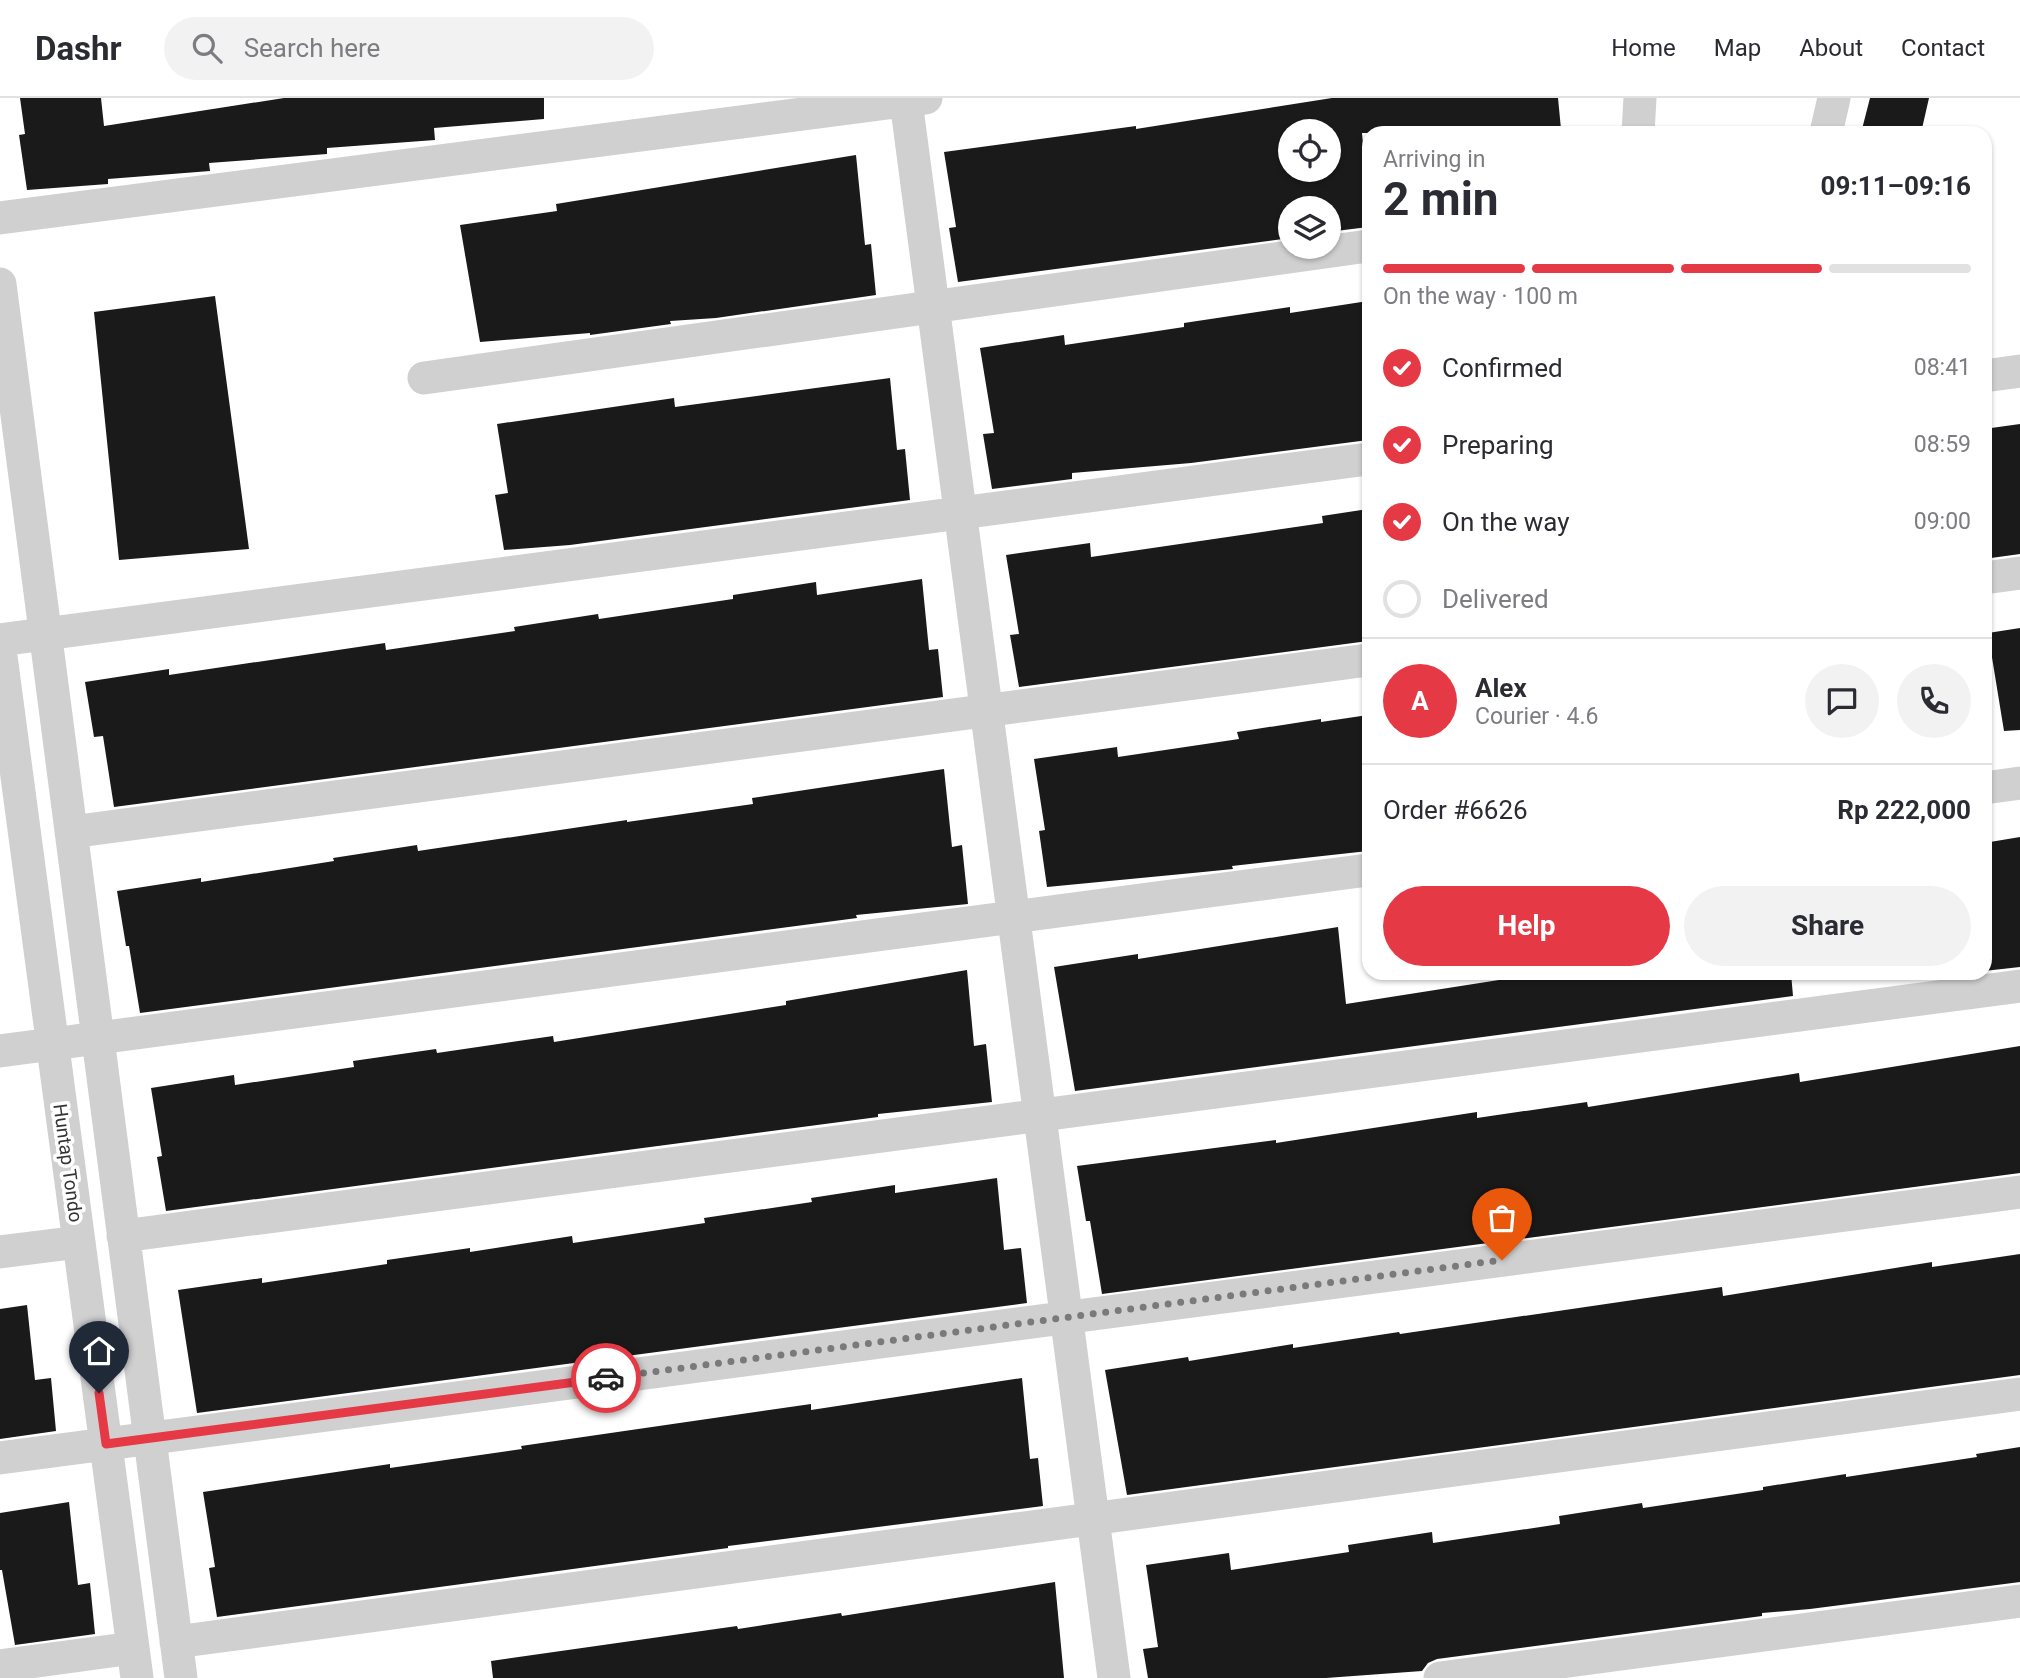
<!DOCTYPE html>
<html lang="en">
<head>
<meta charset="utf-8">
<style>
	:root { --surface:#fff; --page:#f2f2f3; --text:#2b2b33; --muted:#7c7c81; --line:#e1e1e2; --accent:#e63946 }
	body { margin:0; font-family:Roboto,sans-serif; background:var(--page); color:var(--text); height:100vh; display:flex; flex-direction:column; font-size:26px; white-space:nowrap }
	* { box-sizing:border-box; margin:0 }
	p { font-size:23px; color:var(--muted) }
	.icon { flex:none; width:38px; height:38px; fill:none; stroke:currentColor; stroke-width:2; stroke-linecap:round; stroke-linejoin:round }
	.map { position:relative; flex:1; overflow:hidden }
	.drawer { position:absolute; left:1362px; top:28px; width:630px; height:854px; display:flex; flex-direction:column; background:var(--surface); border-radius:21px; box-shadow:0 2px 5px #0004 }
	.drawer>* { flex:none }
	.fabs { position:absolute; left:1278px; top:21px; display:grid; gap:14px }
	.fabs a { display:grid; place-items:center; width:63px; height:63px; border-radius:50%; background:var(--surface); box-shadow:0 2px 5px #0004; font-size:35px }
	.pin { position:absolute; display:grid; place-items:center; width:60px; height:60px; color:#fff; margin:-72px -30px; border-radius:50% 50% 50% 0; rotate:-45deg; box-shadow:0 0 7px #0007 }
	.pin .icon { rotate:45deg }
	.courier { position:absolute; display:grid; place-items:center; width:70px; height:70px; margin:-35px; border:5px solid #e63946; border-radius:50%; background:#fff; color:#222; box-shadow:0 2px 9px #0007 }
	.headline em { font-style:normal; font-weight:700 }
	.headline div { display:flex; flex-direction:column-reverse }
	.headline { display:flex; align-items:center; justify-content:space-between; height:119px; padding:0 21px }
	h1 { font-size:46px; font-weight:700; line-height:52px }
	.bar { display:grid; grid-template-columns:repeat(4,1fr); gap:10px 7px; align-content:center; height:84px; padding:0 21px }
	.bar i { height:9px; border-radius:5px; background:var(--line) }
	.bar .selected { background:var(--accent) }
	.bar p { grid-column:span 4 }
	.line { display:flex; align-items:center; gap:18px; padding:0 21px; border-top:2px solid var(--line) }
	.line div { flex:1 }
	.round { display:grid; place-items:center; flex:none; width:74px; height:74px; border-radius:37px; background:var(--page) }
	ol { padding:0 21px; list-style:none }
	li { display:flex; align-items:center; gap:21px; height:77px }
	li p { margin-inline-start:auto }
	li .icon { padding:7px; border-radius:50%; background:var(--accent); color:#fff; stroke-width:4 }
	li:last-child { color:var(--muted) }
	li i { width:38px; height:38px; border:4px solid var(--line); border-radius:50% }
	.cta { display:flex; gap:14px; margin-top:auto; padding:14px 21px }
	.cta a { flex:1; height:80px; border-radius:42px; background:var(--accent); color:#fff; font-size:28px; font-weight:700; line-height:80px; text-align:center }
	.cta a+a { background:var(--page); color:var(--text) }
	header { display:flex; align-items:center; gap:42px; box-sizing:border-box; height:98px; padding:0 35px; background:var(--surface); border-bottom:2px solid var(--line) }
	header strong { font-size:33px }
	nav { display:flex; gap:38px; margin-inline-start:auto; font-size:24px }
	.search { width:490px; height:63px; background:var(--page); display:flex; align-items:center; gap:18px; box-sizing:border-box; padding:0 24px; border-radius:38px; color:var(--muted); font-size:26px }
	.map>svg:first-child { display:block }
	.building { fill:#1a1a1a; fill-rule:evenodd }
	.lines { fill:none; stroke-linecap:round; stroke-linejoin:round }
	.minor { stroke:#d0d0d0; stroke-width:33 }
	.done { stroke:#7a7a7a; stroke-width:7; stroke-dasharray:0 12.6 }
	.route { stroke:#e63946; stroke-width:9 }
	.labels { text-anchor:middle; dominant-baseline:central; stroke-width:7; stroke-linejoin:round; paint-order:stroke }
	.street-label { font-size:19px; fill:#333; stroke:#fff }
</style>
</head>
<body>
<header>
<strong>Dashr</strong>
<div class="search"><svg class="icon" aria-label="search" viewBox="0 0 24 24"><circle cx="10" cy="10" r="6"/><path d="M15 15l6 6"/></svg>Search here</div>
<nav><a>Home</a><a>Map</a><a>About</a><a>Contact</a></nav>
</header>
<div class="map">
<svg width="2020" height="1580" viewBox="0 0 2020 1580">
	<rect width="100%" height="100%" fill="#fff"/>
	<path class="building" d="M20,0H101L104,28L284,0H544V21L434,30L435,42L327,50V56L209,65L210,73L108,81V86L27,92L19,37L25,36Z
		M1332,0H1558L1561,31L1510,35H1362L1368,102V129L1328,134V110H1290V140L958,184L949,130L956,129L944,54L1136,28V31ZM1290,33H1328V72H1290Z
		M1870,0H1929L1921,35H1861Z
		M856,57L865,147L871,146L876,197L716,220L670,223L671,226L590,237V235L480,244L460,127L557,113L556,106Z
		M215,198L249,451L119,462L94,214Z
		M1368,203V342L1191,365L1072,375V381L992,391L983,336L994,335L980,250L1064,237L1065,247L1184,229V225L1290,209V215Z
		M890,280L897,352L905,351L910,402L570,447L504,452L495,397L508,395L497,326L674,300L675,309Z
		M2020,326V456L1991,460L1984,422V331Z
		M1368,411V543L1019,589L1010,537L1019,536L1006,457L1090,445L1091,459L1323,425L1322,418Z
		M922,481L929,552L938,551L943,599L114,709L103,638L94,639L85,584L169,571V577L385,545L386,552L515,533L514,529L598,516L599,521L733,501V497L816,484L817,497Z
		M2020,530V632L2004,633L1988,535Z
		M1368,617V753L1232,768L1233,771L1203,774L1047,789L1039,733L1045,732L1034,661L1117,649L1118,659L1239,641L1237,634L1321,621V624Z
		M944,671L952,749L962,747L968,806L856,817L857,820L140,915L129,848H126L117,793L201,780V784L334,763L333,760L417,747L418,753L627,722V724L753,706L752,700Z
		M2020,739V869L1984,873V745Z
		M1338,829L1346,906L1544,875H1791L1793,898L1075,993L1054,869L1138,856V861Z
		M967,872L974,948L986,946L992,1004L878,1016V1019L166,1113L157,1059L162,1058L151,990L234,977L235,987L354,969L353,963L436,951L437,955L553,938L554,944L786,907V903Z
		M2020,948V1075L1102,1196L1090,1123H1086L1077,1068L1276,1042V1045L1477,1014V1020L1587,1004L1588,1009L1799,975L1800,984Z
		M997,1080L1004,1152L1021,1150L1027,1205L197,1315L178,1192L262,1180V1185L387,1166V1162L470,1150V1154L572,1138L573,1145L705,1125L704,1120L812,1104L811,1100L895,1087V1095Z
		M2020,1156V1277L1127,1397L1105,1272L1188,1259L1189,1263L1293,1246V1250L1399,1234L1400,1236L1722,1189L1723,1198L1932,1164V1169Z
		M27,1207L35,1282L51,1280L56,1333L0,1341V1211Z
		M1022,1280L1030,1361L1038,1360L1043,1408L728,1448V1450L217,1519L209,1470L215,1469L203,1394L390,1366V1370L522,1351L521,1348L811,1306V1312Z
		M2020,1349V1484L1810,1511L1762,1515V1518L1437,1561L1428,1565L1422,1573L1326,1580H1148L1143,1551L1158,1549L1146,1467L1229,1455L1231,1472L1349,1454L1348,1447L1432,1434L1433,1445L1560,1426L1559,1418L1642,1405L1643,1410L1763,1392V1389L1846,1376V1379L1977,1359L1976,1356Z
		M69,1404L78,1487L90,1485L95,1536L15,1547L2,1472H0V1415Z
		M1055,1484L1064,1580H493L491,1563L737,1528L738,1531L841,1515L842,1518Z"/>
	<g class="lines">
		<path class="minor" d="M906,3L1114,1580
			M1638,35L1640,0
			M1826,35L1834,0
			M0,120L926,0
			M0,186L181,1580
			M1984,278L2020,273
			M424,280L1368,148
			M1984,480L2020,475
			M0,542L1368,361
			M0,551L137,1580
			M1984,690L2020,685
			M71,734L1368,562
			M0,953L1368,772
			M123,1138L2020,888
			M0,1154L79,1144
			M0,1360L2020,1094
			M176,1544L2020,1296
			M0,1568L133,1550
			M1440,1580L2020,1503"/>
	</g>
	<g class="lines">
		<path class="done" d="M606,1280L1502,1162"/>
		<path class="route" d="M99,1295L106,1346L606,1280"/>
	</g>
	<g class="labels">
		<g class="street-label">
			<text transform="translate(68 1065) rotate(82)">Huntap Tondo</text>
		</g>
	</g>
</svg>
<div class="fabs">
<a><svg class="icon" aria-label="locate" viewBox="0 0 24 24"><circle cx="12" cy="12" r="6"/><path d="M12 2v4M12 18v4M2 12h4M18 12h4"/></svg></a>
<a><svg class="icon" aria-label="layers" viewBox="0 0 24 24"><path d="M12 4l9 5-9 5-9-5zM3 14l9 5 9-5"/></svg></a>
</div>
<div class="pin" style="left:1502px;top:1162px;background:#ea580c"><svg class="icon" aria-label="bag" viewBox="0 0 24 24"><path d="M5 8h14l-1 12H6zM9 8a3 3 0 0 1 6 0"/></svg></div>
<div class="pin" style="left:99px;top:1295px;background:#1f2937"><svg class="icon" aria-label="home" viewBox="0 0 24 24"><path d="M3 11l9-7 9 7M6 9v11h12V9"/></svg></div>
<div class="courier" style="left:606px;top:1280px"><svg class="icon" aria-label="car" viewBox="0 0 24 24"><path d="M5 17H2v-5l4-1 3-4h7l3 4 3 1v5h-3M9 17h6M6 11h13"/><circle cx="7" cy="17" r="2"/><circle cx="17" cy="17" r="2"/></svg></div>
<section class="drawer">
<div class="headline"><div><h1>2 min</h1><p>Arriving in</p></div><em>09:11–09:16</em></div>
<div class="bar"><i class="selected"></i><i class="selected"></i><i class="selected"></i><i></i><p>On the way · 100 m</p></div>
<ol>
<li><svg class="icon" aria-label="check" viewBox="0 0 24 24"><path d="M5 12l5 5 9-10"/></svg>Confirmed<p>08:41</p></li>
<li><svg class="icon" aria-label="check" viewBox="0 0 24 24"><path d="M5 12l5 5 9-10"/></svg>Preparing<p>08:59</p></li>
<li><svg class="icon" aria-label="check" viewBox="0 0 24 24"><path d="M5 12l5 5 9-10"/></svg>On the way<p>09:00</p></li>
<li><i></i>Delivered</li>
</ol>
<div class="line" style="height:126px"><b class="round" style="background:var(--accent);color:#fff">A</b><div><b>Alex</b><p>Courier · 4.6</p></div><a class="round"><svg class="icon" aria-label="chat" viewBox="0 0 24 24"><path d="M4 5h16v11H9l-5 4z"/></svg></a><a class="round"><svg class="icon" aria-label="phone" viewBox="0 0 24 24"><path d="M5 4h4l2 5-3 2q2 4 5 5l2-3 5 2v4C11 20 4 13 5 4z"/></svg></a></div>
<div class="line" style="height:91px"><div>Order #6626</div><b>Rp 222,000</b></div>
<div class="cta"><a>Help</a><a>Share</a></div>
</section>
</div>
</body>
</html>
